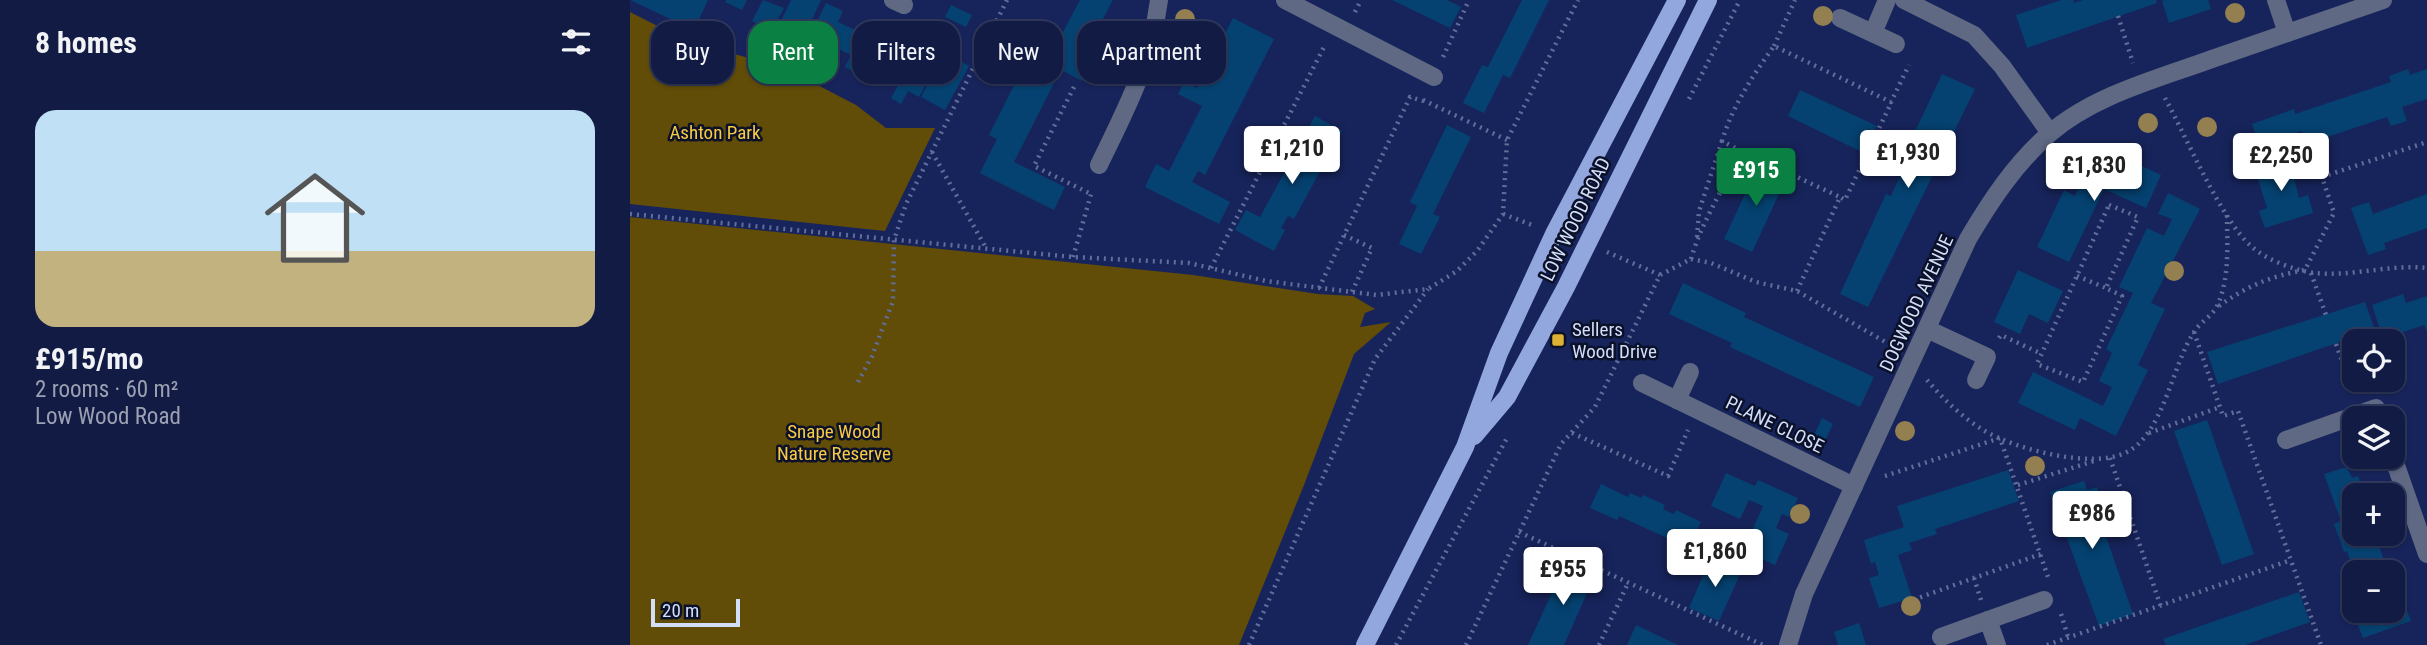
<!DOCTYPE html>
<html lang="en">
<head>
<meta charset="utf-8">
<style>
	:root { --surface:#111b44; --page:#1a244b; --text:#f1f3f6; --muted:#9ca1b2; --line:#30395d; --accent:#0b8043 }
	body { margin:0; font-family:"Roboto Condensed",sans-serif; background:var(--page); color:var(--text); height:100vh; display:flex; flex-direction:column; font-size:26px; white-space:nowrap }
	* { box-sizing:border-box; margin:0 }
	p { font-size:23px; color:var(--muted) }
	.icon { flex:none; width:38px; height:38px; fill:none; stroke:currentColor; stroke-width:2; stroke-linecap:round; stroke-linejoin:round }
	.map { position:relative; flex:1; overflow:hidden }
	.drawer { display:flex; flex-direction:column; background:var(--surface); width:630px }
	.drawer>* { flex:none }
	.banner { position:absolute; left:21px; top:21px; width:665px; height:63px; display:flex; gap:14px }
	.buttons { position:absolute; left:1712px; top:329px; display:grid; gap:14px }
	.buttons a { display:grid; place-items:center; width:63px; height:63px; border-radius:14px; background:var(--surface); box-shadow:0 2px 5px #0004,0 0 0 2px var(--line); font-size:35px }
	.scale { position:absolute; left:21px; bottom:18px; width:89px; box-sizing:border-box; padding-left:7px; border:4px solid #d3def9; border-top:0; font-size:19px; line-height:24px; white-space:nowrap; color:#d3def9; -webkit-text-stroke:5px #0a1129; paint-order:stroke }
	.price { position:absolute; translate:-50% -60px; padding:0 16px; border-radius:7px; background:#fff; color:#222; font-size:23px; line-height:46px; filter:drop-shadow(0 2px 4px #0008) }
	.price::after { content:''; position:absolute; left:50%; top:42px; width:21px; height:16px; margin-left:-10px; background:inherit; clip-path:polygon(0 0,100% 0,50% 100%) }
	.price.selected { background:var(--accent); color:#fff }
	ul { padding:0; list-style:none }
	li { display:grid; align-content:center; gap:14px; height:371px; padding:0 35px }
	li+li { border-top:2px solid var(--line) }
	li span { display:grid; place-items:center; height:217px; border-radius:21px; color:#555 }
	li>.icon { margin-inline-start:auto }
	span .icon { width:126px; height:126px; fill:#fffc; stroke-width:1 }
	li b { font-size:30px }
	h2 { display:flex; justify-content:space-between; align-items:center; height:84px; padding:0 35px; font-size:30px }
	.tag { padding:0 24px; border-radius:21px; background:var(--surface); box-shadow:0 2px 5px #0004,0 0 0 2px var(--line); font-size:24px; line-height:63px }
	.tag.selected { background:var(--accent); color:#fff }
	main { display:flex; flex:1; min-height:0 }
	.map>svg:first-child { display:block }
	.green { fill:#614c08 }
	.building { fill:#054271 }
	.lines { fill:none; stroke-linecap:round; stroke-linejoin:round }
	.path { stroke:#616e9a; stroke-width:4.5; stroke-dasharray:2 5; stroke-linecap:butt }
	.minor { stroke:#5f6984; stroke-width:18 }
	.major { stroke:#93a7df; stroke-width:18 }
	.tree { fill:#937f4f }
	.poi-dot { fill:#ddb133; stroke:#0a1129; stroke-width:2.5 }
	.labels { text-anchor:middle; stroke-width:5; stroke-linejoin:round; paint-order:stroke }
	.park-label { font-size:19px; fill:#f8ca46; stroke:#0a1129 }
	.street-label { font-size:19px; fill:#d3def9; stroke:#0a1129 }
	.poi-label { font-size:19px; fill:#d3def9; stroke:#0a1129; text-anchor:start }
</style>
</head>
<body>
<main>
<section class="drawer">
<h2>8 homes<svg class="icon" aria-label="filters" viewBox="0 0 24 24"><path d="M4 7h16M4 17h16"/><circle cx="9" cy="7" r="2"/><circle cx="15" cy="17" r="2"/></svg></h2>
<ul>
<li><span style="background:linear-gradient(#bfe0f5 65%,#c2b280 0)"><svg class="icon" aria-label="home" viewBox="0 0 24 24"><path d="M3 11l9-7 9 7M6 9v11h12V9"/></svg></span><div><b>£915/mo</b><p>2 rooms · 60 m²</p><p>Low Wood Road</p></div></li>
</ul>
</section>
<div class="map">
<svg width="1797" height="645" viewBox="0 0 1797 645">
	<rect width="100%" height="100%" fill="#17245b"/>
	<g class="green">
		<path d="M0,12L59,42L153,67L226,105L256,128H305L255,231L0,204Z"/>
		<path d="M0,217L563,275L688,294L723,296L745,309L735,313L730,327L761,322L724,354L674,485L609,645H0Z"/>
	</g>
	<g class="building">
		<path d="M0,0H78L64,30Z"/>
		<path d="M97,0H117L112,10L95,2Z"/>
		<path d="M133,0L154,8L141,31L122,21Z"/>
		<path d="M161,0H191L171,43L146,31Z"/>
		<path d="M450,0H483L461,41L470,46L452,81L417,62Z"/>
		<path d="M762,0H817L831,7L820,28Z"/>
		<path d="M892,0H919L880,78L873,75L854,113L833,103L852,65L858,67Z"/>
		<path d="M1431,0H1443L1444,3L1453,0H1526L1527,3L1397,48L1386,15Z"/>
		<path d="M1535,0H1578L1581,9L1539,23L1532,1Z"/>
		<path d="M196,3L213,11L208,22L212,24L232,33L237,23L258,34L243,66L237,63L231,75L215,67L221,55L201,45L195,58L174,48Z"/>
		<path d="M321,5L342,15L336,27L315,17Z"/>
		<path d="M603,18L644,39L575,175L568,171L562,182L600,202L589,224L515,187L526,164L539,171L572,106L548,94L554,82L567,88L583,59L570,52L577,38L589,45Z"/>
		<path d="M264,37L287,50L273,77L266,73L259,85L243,77Z"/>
		<path d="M321,56L339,66L315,110L291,97L307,67L314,70Z"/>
		<path d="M397,60L428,75L384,162L435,187L424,210L350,173L367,139L359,135Z"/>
		<path d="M1778,69L1780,75L1797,69V99L1772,107L1777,121L1761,126L1757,117L1676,144L1671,131L1658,136L1662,148L1636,157L1629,145L1622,124L1664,109L1665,114L1761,82L1759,76Z"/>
		<path d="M290,70L300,76L289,97L278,91L271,104L261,98L273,77L283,82Z"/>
		<path d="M1312,74L1345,89L1238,307L1210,294L1256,194L1261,196L1274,167L1279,169L1293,140L1283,136Z"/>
		<path d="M1170,90L1247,126L1234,153L1158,116Z"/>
		<path d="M685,116L712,131L664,219L658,216L651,228L655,230L644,251L605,230L616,210L630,217Z"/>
		<path d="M817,125L841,137L803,214L810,217L791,254L769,244L787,206L780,202Z"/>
		<path d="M1658,155L1669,198L1678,195L1683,213L1635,228L1629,211L1637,208L1624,166Z"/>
		<path d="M1463,156L1496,172L1501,161L1531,175L1516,208L1474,189L1439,262L1407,247L1434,190L1445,196Z"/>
		<path d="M1129,164L1157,177L1122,252L1094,239Z"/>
		<path d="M1538,193L1570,209L1521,303L1535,309L1508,365L1518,370L1486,436L1450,418L1445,430L1388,403L1403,372L1473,406L1482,387L1469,381L1482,353L1476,349L1503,293L1489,287L1517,228L1534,236L1542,219L1528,214Z"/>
		<path d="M1797,194V228L1754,243L1756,249L1738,255L1721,208L1739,202L1743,214Z"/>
		<path d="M1388,270L1433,291L1418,323L1399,314L1390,334L1364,322Z"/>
		<path d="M1053,283L1116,313L1114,317L1244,377L1230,407L1100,347L1102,343L1039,314Z"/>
		<path d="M1773,294L1776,303L1797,296V331L1794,325L1753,339L1742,305Z"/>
		<path d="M1735,302L1745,330L1588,384L1577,352Z"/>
		<path d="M1192,418L1203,424L1193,445L1182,439Z"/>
		<path d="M1577,420L1624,554L1592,565L1544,431Z"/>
		<path d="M1717,467L1722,478L1728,476L1735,495H1724V534H1741L1744,542L1747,540L1758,572H1724L1717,551L1714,552L1704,524L1711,521L1694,474Z"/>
		<path d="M1378,470L1389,501L1305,529L1307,534L1279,543L1282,550L1268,555L1282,598L1249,608L1239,578L1249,575L1245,562L1241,564L1234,540L1274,527L1267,506Z"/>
		<path d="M1096,473L1125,486L1128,480L1168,498L1159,517L1152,514L1146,528L1159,534L1145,565L1113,551L1133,506L1119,500L1110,519L1081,506Z"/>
		<path d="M1454,481L1457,490L1467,487L1478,518L1468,522L1472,535L1475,534L1503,614L1469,626L1420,492Z"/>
		<path d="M971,484L998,497L1000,493L1011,498L1013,495L1035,505L1033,509L1044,514L1046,510L1071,522L1059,548L989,516L987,520L960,508Z"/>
		<path d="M1081,557L1112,570L1089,621L1059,608Z"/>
		<path d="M936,562L965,575L934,645H898Z"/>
		<path d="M1669,592L1680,622L1615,645H1536L1533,639Z"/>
		<path d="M1774,603L1781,621L1733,638L1726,620L1739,615L1738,611H1762V608Z"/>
		<path d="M1229,623L1236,645H1208L1204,632Z"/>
		<path d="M1006,625L1033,638L1048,645H997Z"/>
	</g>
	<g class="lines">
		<g class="path">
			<path d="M725,12L731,0"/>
			<path d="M1488,16L1503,63"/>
			<path d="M1144,46L1165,0"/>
			<path d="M813,57L839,0"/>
			<path d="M444,87L404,166L461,194"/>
			<path d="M1535,98C1556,136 1591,220 1621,246C1636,260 1666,271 1685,273C1722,277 1759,264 1797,268"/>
			<path d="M1059,99L1110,0"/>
			<path d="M793,100L877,140"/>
			<path d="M1111,151L1210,197"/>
			<path d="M302,152L356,248"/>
			<path d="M1479,205L1508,217L1476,288L1492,296L1453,382L1407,364Z"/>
			<path d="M0,214L443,257L559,263L636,281L746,295L798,289L827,271L847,251L873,214L877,140L948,0"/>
			<path d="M873,214L902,225"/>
			<path d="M714,235L742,248L722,292"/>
			<path d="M1067,237L1069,211L1092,141"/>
			<path d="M977,252L1030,275"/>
			<path d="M443,257L462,191"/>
			<path d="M1061,259L1081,263L1126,282L1167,291L1264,347"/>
			<path d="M1061,259C1071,223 1095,186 1111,151L1092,141C1103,105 1122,77 1144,46L1261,102L1279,65"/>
			<path d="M581,268L695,45"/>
			<path d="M1681,273L1696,315"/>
			<path d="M1447,276L1476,288"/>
			<path d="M689,288L780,97L793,101"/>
			<path d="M1167,291L1210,197L1215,200L1261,103"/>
			<path d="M1589,306C1617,286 1641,276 1675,270L1704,213L1692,177L1797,142"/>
			<path d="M1564,332L1593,416L1608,411L1691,645"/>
			<path d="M1369,338L1371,335L1412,354"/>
			<path d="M1706,344L1716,372"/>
			<path d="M1297,380C1313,399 1332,417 1353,430C1385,449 1462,470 1497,452C1534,433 1542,365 1564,332C1570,322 1584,315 1588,304C1600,276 1597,244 1597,214"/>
			<path d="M228,382L242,356L263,301L264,240L276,204L377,0"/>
			<path d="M942,433L1038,476L1058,430"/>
			<path d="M1519,433L1590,407"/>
			<path d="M1480,458L1531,607"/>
			<path d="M1255,476L1370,438L1419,580"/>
			<path d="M1388,485L1464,461"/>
			<path d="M889,532L1133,645"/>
			<path d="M1344,578L1351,600"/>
			<path d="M1277,602L1411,554"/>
			<path d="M1431,614L1439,640"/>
			<path d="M619,645L745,359L798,289"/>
			<path d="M766,645L878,436"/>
			<path d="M836,645L931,444L965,407L1030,275L1061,259"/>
			<path d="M969,645L998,583"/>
			<path d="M1417,645L1661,560"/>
		</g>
		<g class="minor">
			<path d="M263,0L274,5"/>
			<path d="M655,0L804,77"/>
			<path d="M1274,0L1344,35L1372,66L1420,133"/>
			<path d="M1646,0L1657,33"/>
			<path d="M1210,18L1266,44"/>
			<path d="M1243,33L1257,0"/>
			<path d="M469,165C496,109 521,63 529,0"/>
			<path d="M1297,329L1357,357L1346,380"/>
			<path d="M1012,383L1224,486"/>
			<path d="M1047,400L1060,372"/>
			<path d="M1656,440L1746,408L1750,418"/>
			<path d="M1762,454L1797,554"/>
			<path d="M1358,620L1367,645"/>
			<path d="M1311,637L1414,600"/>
			<path d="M1158,645L1174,594L1338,239C1361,200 1385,164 1419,134C1464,95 1527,79 1582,59C1639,39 1696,20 1753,0"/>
		</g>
		<g class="major">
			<path d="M844,436L877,397L936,287L1078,0"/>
			<path d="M735,645L835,447L869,353L924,234L1047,0"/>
		</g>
	</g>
	<g class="tree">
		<circle cx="1605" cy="13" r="10"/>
		<circle cx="1193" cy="16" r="10"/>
		<circle cx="555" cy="19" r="10"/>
		<circle cx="1518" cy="123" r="10"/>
		<circle cx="1577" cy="127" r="10"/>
		<circle cx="1544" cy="271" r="10"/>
		<circle cx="1275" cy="431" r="10"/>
		<circle cx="1405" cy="466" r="10"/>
		<circle cx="1170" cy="514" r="10"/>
		<circle cx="1281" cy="606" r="10"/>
	</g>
	<rect class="poi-dot" x="921" y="333" width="14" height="14" rx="3.5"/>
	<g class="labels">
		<g class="park-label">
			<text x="85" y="139">Ashton Park</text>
			<text x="204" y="438">Snape Wood<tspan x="204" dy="22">Nature Reserve</tspan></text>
		</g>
		<g class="street-label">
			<text transform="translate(945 219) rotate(-64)" y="7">LOW WOOD ROAD</text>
			<text transform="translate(1286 303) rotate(-65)" y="7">DOGWOOD AVENUE</text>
			<text transform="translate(1145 424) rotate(26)" y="7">PLANE CLOSE</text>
		</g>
		<g class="poi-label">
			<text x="942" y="336">Sellers<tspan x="942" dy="22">Wood Drive</tspan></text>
		</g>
	</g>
</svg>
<div class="buttons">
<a><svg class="icon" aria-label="locate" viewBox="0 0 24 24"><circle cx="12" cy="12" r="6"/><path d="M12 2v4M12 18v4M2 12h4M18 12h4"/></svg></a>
<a><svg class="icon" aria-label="layers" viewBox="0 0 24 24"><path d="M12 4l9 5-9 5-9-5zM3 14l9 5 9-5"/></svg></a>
<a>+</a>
<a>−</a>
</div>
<div class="scale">20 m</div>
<b class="price" style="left:662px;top:186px">£1,210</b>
<b class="price" style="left:1278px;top:190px">£1,930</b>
<b class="price" style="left:1651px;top:193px">£2,250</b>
<b class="price" style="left:1464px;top:203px">£1,830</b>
<b class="price selected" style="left:1126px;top:208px">£915</b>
<b class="price" style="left:1462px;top:551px">£986</b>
<b class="price" style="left:1085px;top:589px">£1,860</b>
<b class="price" style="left:933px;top:607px">£955</b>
<div class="banner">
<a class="tag">Buy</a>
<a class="tag selected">Rent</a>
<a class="tag">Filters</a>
<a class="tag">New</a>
<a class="tag">Apartment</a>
</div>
</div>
</main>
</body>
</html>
